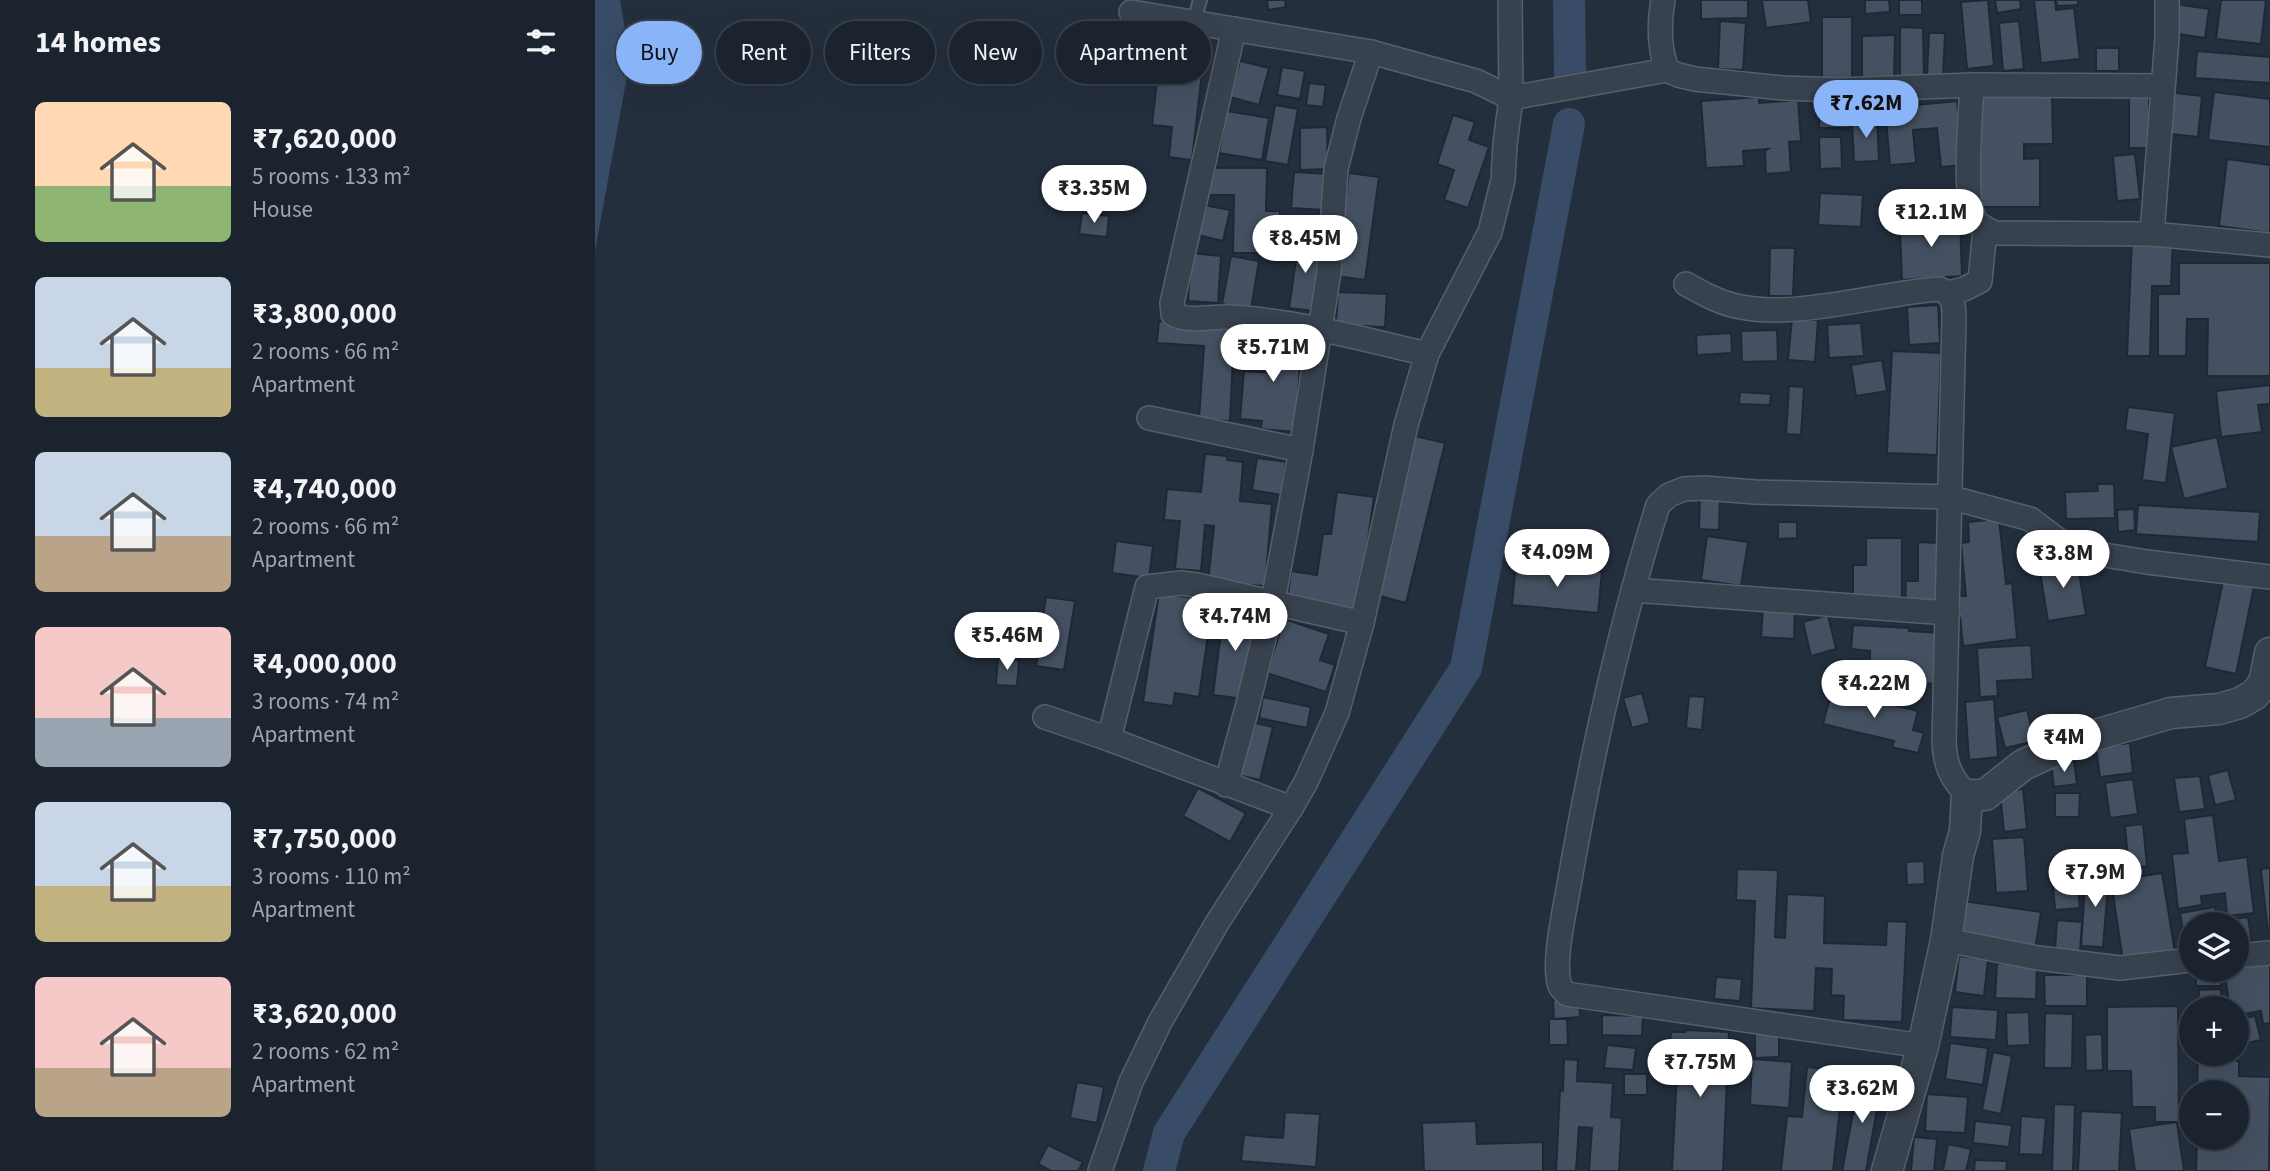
<!DOCTYPE html>
<html lang="en">
<head>
<meta charset="utf-8">
<style>
	:root { --surface:#1b232e; --page:#242b36; --text:#f1f3f6; --muted:#a0a4aa; --line:#39404a; --accent:#8ab4f8 }
	body { margin:0; font-family:"Source Sans 3",sans-serif; background:var(--page); color:var(--text); height:100vh; display:flex; flex-direction:column; font-size:26px; white-space:nowrap }
	* { box-sizing:border-box; margin:0 }
	p { font-size:23px; color:var(--muted) }
	.icon { flex:none; width:38px; height:38px; fill:none; stroke:currentColor; stroke-width:2; stroke-linecap:round; stroke-linejoin:round }
	.map { position:relative; flex:1; overflow:hidden }
	.details { display:flex; flex-direction:column; background:var(--surface); width:595px }
	.details>* { flex:none }
	.banner { position:absolute; left:21px; top:21px; width:665px; height:63px; display:flex; gap:14px }
	.fabs { position:absolute; left:1584px; top:912px; display:grid; gap:14px }
	.fabs a { display:grid; place-items:center; width:70px; height:70px; border-radius:50%; background:var(--surface); box-shadow:0 7px 28px #0002,0 0 0 2px var(--line); font-size:35px }
	.price { position:absolute; translate:-50% -60px; padding:0 16px; border-radius:24px; background:#fff; color:#222; font-size:23px; line-height:46px; filter:drop-shadow(0 2px 4px #0008) }
	.price::after { content:''; position:absolute; left:50%; top:42px; width:21px; height:16px; margin-left:-10px; background:inherit; clip-path:polygon(0 0,100% 0,50% 100%) }
	.price.current { background:var(--accent); color:#111 }
	ul { padding:0; list-style:none }
	li { display:flex; align-items:center; gap:21px; height:175px; padding:0 35px }
	li span { display:grid; place-items:center; flex:none; width:196px; height:140px; border-radius:10px; color:#555 }
	li>.icon { margin-inline-start:auto }
	span .icon { width:84px; height:84px; fill:#fffc; stroke-width:1 }
	li b { font-size:30px }
	h2 { display:flex; justify-content:space-between; align-items:center; height:84px; padding:0 35px; font-size:30px }
	.chip { padding:0 24px; border-radius:32px; background:var(--surface); box-shadow:0 7px 28px #0002,0 0 0 2px var(--line); font-size:24px; line-height:63px }
	.chip.current { background:var(--accent); color:#111 }
	main { display:flex; flex:1; min-height:0 }
	.map>svg:first-child { display:block }
	.water { fill:#394c67 }
	.lines { fill:none; stroke-linecap:round; stroke-linejoin:round }
	.canal { stroke:#394c67; stroke-width:32 }
	.building { fill:#455162; stroke:#1f2835; stroke-width:2 }
	.service-casing { stroke:#565f6c; stroke-width:16 }
	.minor-casing { stroke:#565f6c; stroke-width:26 }
	.tertiary-casing { stroke:#565f6c; stroke-width:33 }
	.service { stroke:#38414e; stroke-width:12 }
	.minor { stroke:#38414e; stroke-width:23 }
	.tertiary { stroke:#38414e; stroke-width:30 }
</style>
</head>
<body>
<main>
<section class="details">
<h2>14 homes<svg class="icon" aria-label="filters" viewBox="0 0 24 24"><path d="M4 7h16M4 17h16"/><circle cx="9" cy="7" r="2"/><circle cx="15" cy="17" r="2"/></svg></h2>
<ul>
<li><span style="background:linear-gradient(#ffd9b3 60%,#8fb573 0)"><svg class="icon" aria-label="home" viewBox="0 0 24 24"><path d="M3 11l9-7 9 7M6 9v11h12V9"/></svg></span><div><b>₹7,620,000</b><p>5 rooms · 133 m²</p><p>House</p></div></li>
<li><span style="background:linear-gradient(#c9d6e8 65%,#c2b280 0)"><svg class="icon" aria-label="home" viewBox="0 0 24 24"><path d="M3 11l9-7 9 7M6 9v11h12V9"/></svg></span><div><b>₹3,800,000</b><p>2 rooms · 66 m²</p><p>Apartment</p></div></li>
<li><span style="background:linear-gradient(#c9d6e8 60%,#b9a48a 0)"><svg class="icon" aria-label="home" viewBox="0 0 24 24"><path d="M3 11l9-7 9 7M6 9v11h12V9"/></svg></span><div><b>₹4,740,000</b><p>2 rooms · 66 m²</p><p>Apartment</p></div></li>
<li><span style="background:linear-gradient(#f6c9c9 65%,#9aa5b1 0)"><svg class="icon" aria-label="home" viewBox="0 0 24 24"><path d="M3 11l9-7 9 7M6 9v11h12V9"/></svg></span><div><b>₹4,000,000</b><p>3 rooms · 74 m²</p><p>Apartment</p></div></li>
<li><span style="background:linear-gradient(#c9d6e8 60%,#c2b280 0)"><svg class="icon" aria-label="home" viewBox="0 0 24 24"><path d="M3 11l9-7 9 7M6 9v11h12V9"/></svg></span><div><b>₹7,750,000</b><p>3 rooms · 110 m²</p><p>Apartment</p></div></li>
<li><span style="background:linear-gradient(#f6c9c9 65%,#b9a48a 0)"><svg class="icon" aria-label="home" viewBox="0 0 24 24"><path d="M3 11l9-7 9 7M6 9v11h12V9"/></svg></span><div><b>₹3,620,000</b><p>2 rooms · 62 m²</p><p>Apartment</p></div></li>
</ul>
</section>
<div class="map">
<svg width="1675" height="1171" viewBox="0 0 1675 1171">
	<rect width="100%" height="100%" fill="#242f3e"/>
	<path class="water" d="M0,0H25L35,60L0,251Z"/>
	<g class="lines">
		<g class="canal">
			<path d="M974,0L975,73"/>
			<path d="M564,1171L574,1133L871,668L974,124"/>
		</g>
	</g>
	<g class="building">
		<path d="M672,0H690L691,7L673,10Z"/>
		<path d="M1106,0H1153V18L1106,19Z"/>
		<path d="M1167,0H1213L1216,22L1171,28Z"/>
		<path d="M1270,0H1294L1295,12L1270,14Z"/>
		<rect x="1304" y="0" width="23" height="15"/>
		<path d="M1393,0L1399,66L1372,69L1366,2Z"/>
		<path d="M1400,0H1425L1426,9L1402,13Z"/>
		<path d="M1439,0H1460L1461,10L1479,8L1485,59L1446,63Z"/>
		<path d="M1461,0H1483V5L1462,6Z"/>
		<path d="M1626,0H1671L1666,44L1621,39Z"/>
		<path d="M1581,4L1614,9L1610,38L1576,33Z"/>
		<rect x="1227" y="17" width="30" height="61"/>
		<path d="M1125,21L1151,23L1148,70L1123,69Z"/>
		<path d="M1424,21L1429,69L1408,71L1404,23Z"/>
		<path d="M1305,27L1328,28L1329,79H1305Z"/>
		<path d="M1334,33H1350L1348,76L1332,75Z"/>
		<path d="M1300,35L1299,79L1267,80V36Z"/>
		<path d="M567,37L589,40L585,70L607,72L597,160L574,157L577,127L557,125Z"/>
		<rect x="1501" y="48" width="23" height="23"/>
		<path d="M1602,51L1675,57V83L1600,78Z"/>
		<path d="M645,61L674,68L664,105L635,97Z"/>
		<path d="M687,67L710,71L705,99L682,95Z"/>
		<path d="M714,83L731,85L728,107L711,105Z"/>
		<path d="M1572,92L1607,96L1603,137L1568,133Z"/>
		<path d="M1619,92L1675,99V147L1613,140Z"/>
		<path d="M1382,93L1457,95L1458,144H1429V159L1445,158V207H1383Z"/>
		<path d="M1164,97V103L1203,100L1206,141L1194,142L1196,172L1171,174L1170,151L1173,149L1148,151L1149,166L1111,168L1106,101Z"/>
		<path d="M1534,97H1554L1555,148H1534Z"/>
		<path d="M1362,101L1368,165L1346,167L1342,128L1318,130L1321,163L1295,165L1290,108Z"/>
		<path d="M1224,103H1252L1253,128H1224Z"/>
		<path d="M680,105L703,109L693,165L670,161Z"/>
		<path d="M632,111L674,118L667,160L624,153Z"/>
		<path d="M858,115L880,122L874,140L894,147L873,208L849,200L859,170L842,164Z"/>
		<path d="M1282,118L1284,161L1259,162L1257,120Z"/>
		<path d="M732,127L733,169L705,170V128Z"/>
		<path d="M1224,137H1246L1247,168L1225,169Z"/>
		<path d="M1540,154L1545,199L1522,201L1518,156Z"/>
		<path d="M1632,159L1675,165V233L1624,226Z"/>
		<path d="M614,168H672L671,211H685V253H638L639,195H614Z"/>
		<path d="M699,172L732,174L730,210L696,208Z"/>
		<path d="M754,173L784,177L770,280L741,276Z"/>
		<path d="M1225,193L1268,195L1266,227L1223,225Z"/>
		<path d="M609,205L635,210L628,241L603,235Z"/>
		<path d="M487,213L514,216L512,237L484,234Z"/>
		<path d="M1365,218L1367,276L1307,280L1305,231L1314,230L1313,219H1323V221Z"/>
		<path d="M1537,238L1578,239L1576,286H1557L1555,356H1532Z"/>
		<path d="M704,239L726,242L718,311L694,308Z"/>
		<path d="M1175,248H1200L1198,296H1174Z"/>
		<path d="M596,253L626,256L623,303L593,301Z"/>
		<path d="M636,256L664,261L656,309L627,304Z"/>
		<path d="M1584,263H1675V376H1612L1613,319H1592L1591,356H1563V294H1584Z"/>
		<path d="M743,292L792,294L790,327L741,325Z"/>
		<path d="M1343,305L1345,343L1314,345L1312,307Z"/>
		<path d="M1197,319L1223,320L1220,362L1193,360Z"/>
		<path d="M564,321L647,327L645,357H638L635,421L604,419L609,346L562,343Z"/>
		<path d="M1266,323L1269,356L1234,358L1232,325Z"/>
		<path d="M1182,330L1183,361L1147,362L1146,331Z"/>
		<path d="M1136,333L1137,353L1102,355L1101,335Z"/>
		<path d="M654,336L707,339L700,432L666,429L667,421L645,419L649,371L682,373V361L652,359Z"/>
		<path d="M1297,351L1346,353L1342,455L1292,453Z"/>
		<path d="M1287,360L1292,391L1261,396L1256,365Z"/>
		<path d="M1675,385V404L1663,405L1667,432L1626,437L1621,391Z"/>
		<path d="M1194,386L1209,387L1206,435L1191,434Z"/>
		<path d="M1145,392L1176,394L1175,405L1144,404Z"/>
		<path d="M1533,407L1580,413L1571,483L1547,480L1553,434L1530,430Z"/>
		<path d="M820,436L850,443L811,603L781,595Z"/>
		<path d="M1622,437L1633,488L1589,499L1576,447Z"/>
		<path d="M610,454L632,456V460L648,462L645,501L677,504L670,586L613,582L619,526L610,525L606,571L580,569L585,521L569,520L572,489L606,492Z"/>
		<path d="M662,458L691,462L686,495L657,490Z"/>
		<path d="M1502,484H1519L1520,518L1471,519L1470,492L1503,491Z"/>
		<path d="M742,492L779,497L763,611L692,601L696,571L722,575L728,534H736Z"/>
		<path d="M1105,493H1125L1124,530L1104,529Z"/>
		<path d="M1543,505L1665,512L1663,542L1541,534Z"/>
		<path d="M1539,509L1540,530L1523,532L1522,510Z"/>
		<path d="M1404,519L1411,584L1417,583L1422,639L1368,646L1363,596H1371L1366,543L1374,542L1373,522Z"/>
		<path d="M1183,522H1202V538L1183,539Z"/>
		<path d="M1112,536L1153,542L1146,586L1106,580Z"/>
		<path d="M1271,538H1307V604H1258V565H1271Z"/>
		<path d="M521,541L558,546L554,578L517,573Z"/>
		<path d="M1323,542L1344,543L1343,606H1310L1311,581H1323Z"/>
		<path d="M1482,560L1491,615L1453,621L1444,566Z"/>
		<path d="M921,565L1007,572L1003,613L917,605Z"/>
		<path d="M1629,576L1660,582L1641,674L1610,667Z"/>
		<path d="M564,593L618,601L604,697L580,693L578,706L548,702Z"/>
		<path d="M451,597L480,601L469,670L441,666Z"/>
		<path d="M1168,606L1200,608L1199,639L1166,637Z"/>
		<path d="M629,608L661,612L650,699L618,695Z"/>
		<path d="M1233,615L1241,649L1216,656L1208,622Z"/>
		<path d="M689,619L734,634L725,660L740,665L731,692L672,673Z"/>
		<path d="M1258,625L1314,628V631L1348,633L1345,684L1274,680L1275,651L1256,649Z"/>
		<path d="M1436,645L1438,679L1402,681L1403,696L1385,697L1382,648Z"/>
		<path d="M403,658L424,660L422,686L401,685Z"/>
		<path d="M1237,690L1323,711L1318,730L1329,733L1323,753L1297,747L1299,741L1228,724Z"/>
		<path d="M1047,693L1055,723L1037,728L1028,698Z"/>
		<path d="M1094,696L1110,697L1107,730L1091,728Z"/>
		<path d="M668,697L716,707L712,728L664,718Z"/>
		<path d="M1399,699L1403,757L1374,760L1370,702Z"/>
		<path d="M1432,710L1440,741L1410,748L1402,717Z"/>
		<path d="M655,722L678,727L665,780L642,775Z"/>
		<path d="M1535,743L1538,773L1505,777L1501,747Z"/>
		<path d="M1479,761L1482,784L1459,787L1456,763Z"/>
		<path d="M1633,770L1641,800L1620,805L1613,775Z"/>
		<path d="M1605,776L1610,809L1584,812L1579,778Z"/>
		<path d="M1538,779L1543,814L1515,818L1510,783Z"/>
		<path d="M603,788L651,813L635,842L588,816Z"/>
		<path d="M1428,789L1432,829L1409,832L1405,792Z"/>
		<path d="M1460,793H1485L1484,817H1460Z"/>
		<path d="M1618,815L1624,861L1652,857L1659,913L1632,916L1630,893L1606,896L1607,905L1583,909L1577,854L1593,853L1589,819Z"/>
		<path d="M1548,824L1552,866L1534,869L1530,826Z"/>
		<path d="M1429,837L1433,891L1401,893L1397,839Z"/>
		<path d="M1329,861L1330,884L1312,885L1311,862Z"/>
		<path d="M1675,868V931L1673,932L1666,869Z"/>
		<path d="M1142,869L1183,870L1180,937L1190,938L1192,894L1230,896L1229,943L1291,945L1292,921L1312,922L1307,1022L1248,1020L1249,996L1236,995L1237,969L1221,968L1219,1011L1156,1008L1160,901L1141,900Z"/>
		<path d="M1481,870L1485,908L1460,910L1457,872Z"/>
		<path d="M1491,872L1514,874L1508,947L1486,946Z"/>
		<path d="M1567,873L1580,952L1528,961L1516,881Z"/>
		<path d="M1368,901L1446,912L1440,951L1363,940Z"/>
		<path d="M1620,907L1623,924H1596V953L1592,954L1585,913Z"/>
		<path d="M1653,917L1657,944L1642,946V924H1632L1631,920Z"/>
		<path d="M1462,920L1487,922L1485,952L1460,950Z"/>
		<path d="M1364,956L1393,959L1389,996L1360,992Z"/>
		<path d="M1675,959V1023L1668,1024L1666,1011L1642,1015V1008H1635L1629,970H1642V964Z"/>
		<path d="M1402,963L1442,964L1441,999L1400,998Z"/>
		<rect x="1601" y="970" width="25" height="16"/>
		<path d="M1449,975H1492V1006H1450Z"/>
		<path d="M1121,977L1147,979L1145,1001L1119,999Z"/>
		<path d="M1626,989V1008H1603L1604,990Z"/>
		<path d="M984,999L985,1017L959,1019L958,1000Z"/>
		<path d="M1583,1006L1584,1122H1560V1107H1537L1536,1071H1512V1007Z"/>
		<path d="M1357,1007L1403,1010L1401,1040L1355,1037Z"/>
		<path d="M1434,1012L1435,1045L1412,1046L1411,1013Z"/>
		<path d="M1450,1013L1478,1014L1477,1068H1449Z"/>
		<path d="M1007,1015L1048,1016L1047,1036L1007,1035Z"/>
		<path d="M1660,1016L1666,1040L1642,1045V1020Z"/>
		<path d="M954,1019H972L973,1045H954Z"/>
		<path d="M1090,1030L1134,1032L1128,1171H1077L1082,1073H1074L1076,1032H1090Z"/>
		<path d="M1160,1030H1184V1057L1160,1058Z"/>
		<path d="M1507,1034L1508,1070L1491,1071L1490,1035Z"/>
		<path d="M1355,1043L1393,1048L1388,1085L1350,1079Z"/>
		<path d="M1012,1045L1041,1048L1038,1070L1009,1068Z"/>
		<path d="M1398,1052L1417,1056L1406,1114L1387,1110Z"/>
		<path d="M1603,1054H1625V1060L1644,1061V1076L1675,1077L1674,1171H1601L1602,1138H1642V1092H1602Z"/>
		<path d="M969,1059L983,1060L982,1081L1018,1083L1016,1117L1027,1118L1024,1171H994L997,1128L984,1127L981,1171H961L965,1090L968,1091Z"/>
		<path d="M1157,1059L1197,1062L1194,1108L1155,1105Z"/>
		<path d="M1212,1067L1249,1071L1238,1171H1186L1192,1116L1207,1117Z"/>
		<rect x="1029" y="1074" width="23" height="21"/>
		<path d="M1265,1077L1287,1081L1271,1171H1247Z"/>
		<path d="M482,1082L509,1087L502,1123L475,1118Z"/>
		<path d="M1332,1094L1373,1097L1370,1133L1330,1131Z"/>
		<path d="M1459,1104L1480,1105L1478,1171H1457Z"/>
		<path d="M1486,1111L1527,1113L1524,1171H1483Z"/>
		<path d="M690,1112L725,1114L721,1167L646,1161L649,1135L688,1138Z"/>
		<path d="M1426,1116L1451,1118L1448,1155L1424,1154Z"/>
		<path d="M881,1121L882,1144L948,1142V1171H829L827,1123Z"/>
		<path d="M1380,1121L1417,1125L1414,1147L1378,1143Z"/>
		<path d="M1582,1122L1589,1171H1540L1534,1129Z"/>
		<path d="M1319,1137L1342,1139L1339,1171H1316Z"/>
		<path d="M1353,1144L1376,1149L1371,1171H1348Z"/>
		<path d="M453,1145L488,1162L483,1171H456L443,1164Z"/>
		<path d="M1380,1160L1412,1161L1411,1171H1379Z"/>
	</g>
	<g class="lines">
		<defs>
			<path id="service" d="M599,22L605,0"/>
			<g id="minor">
				<path d="M1068,0C1064,23 1064,48 1072,70L1083,75L1100,79L1188,88L1243,90L1377,85L1567,86"/>
				<path d="M536,12L776,52L881,81L916,98L1072,70"/>
				<path d="M639,29L577,303L578,314C595,323 617,316 636,317C703,321 767,339 832,354"/>
				<path d="M1377,85C1376,112 1367,202 1381,221C1386,227 1394,230 1400,233L1557,234L1675,245"/>
				<path d="M1557,234L1572,37V0"/>
				<path d="M1091,284C1107,293 1123,302 1141,306C1201,320 1282,293 1345,289C1359,295 1359,305 1359,319L1349,742C1350,765 1356,778 1372,795"/>
				<path d="M1353,293L1369,289L1385,281L1390,229"/>
				<path d="M554,418L706,450"/>
				<path d="M1038,590L1353,613"/>
				<path d="M450,717L514,739L696,808"/>
				<path d="M514,739L552,587L586,583L602,585L767,623"/>
				<path d="M631,785L652,708L678,601L706,450L734,272L741,169L754,118L776,52"/>
				<path d="M1351,940L1443,958L1525,968L1596,960"/>
				<path d="M1642,956L1675,953"/>
				<path d="M1328,1046L972,994C971,993 966,988 965,986C957,964 970,909 974,885C996,757 1024,629 1063,505L1074,495L1089,489L1109,488L1160,492L1354,497L1435,519L1463,540L1485,551L1552,562L1675,577"/>
				<path d="M505,1171L536,1082L565,1022L622,923L696,808L711,782L742,713L767,623L811,425L832,354L895,232L908,180L910,144L916,98L915,0"/>
			</g>
			<path id="tertiary" d="M1292,1171L1328,1046L1351,940L1363,856L1370,831L1372,795H1390L1428,765L1467,747L1504,734L1576,713L1624,709L1645,703L1659,695L1666,687L1670,679L1675,653"/>
		</defs>
		<use href="#service" class="service-casing"/>
		<use href="#minor" class="minor-casing"/>
		<use href="#tertiary" class="tertiary-casing"/>
		<use href="#service" class="service"/>
		<use href="#minor" class="minor"/>
		<use href="#tertiary" class="tertiary"/>
	</g>
</svg>
<div class="fabs">
<a><svg class="icon" aria-label="layers" viewBox="0 0 24 24"><path d="M12 4l9 5-9 5-9-5zM3 14l9 5 9-5"/></svg></a>
<a>+</a>
<a>−</a>
</div>
<b class="price current" style="left:1271px;top:140px">₹7.62M</b>
<b class="price" style="left:499px;top:225px">₹3.35M</b>
<b class="price" style="left:1336px;top:249px">₹12.1M</b>
<b class="price" style="left:710px;top:275px">₹8.45M</b>
<b class="price" style="left:678px;top:384px">₹5.71M</b>
<b class="price" style="left:962px;top:589px">₹4.09M</b>
<b class="price" style="left:1468px;top:590px">₹3.8M</b>
<b class="price" style="left:640px;top:653px">₹4.74M</b>
<b class="price" style="left:412px;top:672px">₹5.46M</b>
<b class="price" style="left:1279px;top:720px">₹4.22M</b>
<b class="price" style="left:1469px;top:774px">₹4M</b>
<b class="price" style="left:1500px;top:909px">₹7.9M</b>
<b class="price" style="left:1105px;top:1099px">₹7.75M</b>
<b class="price" style="left:1267px;top:1125px">₹3.62M</b>
<div class="banner">
<a class="chip current">Buy</a>
<a class="chip">Rent</a>
<a class="chip">Filters</a>
<a class="chip">New</a>
<a class="chip">Apartment</a>
</div>
</div>
</main>
</body>
</html>
